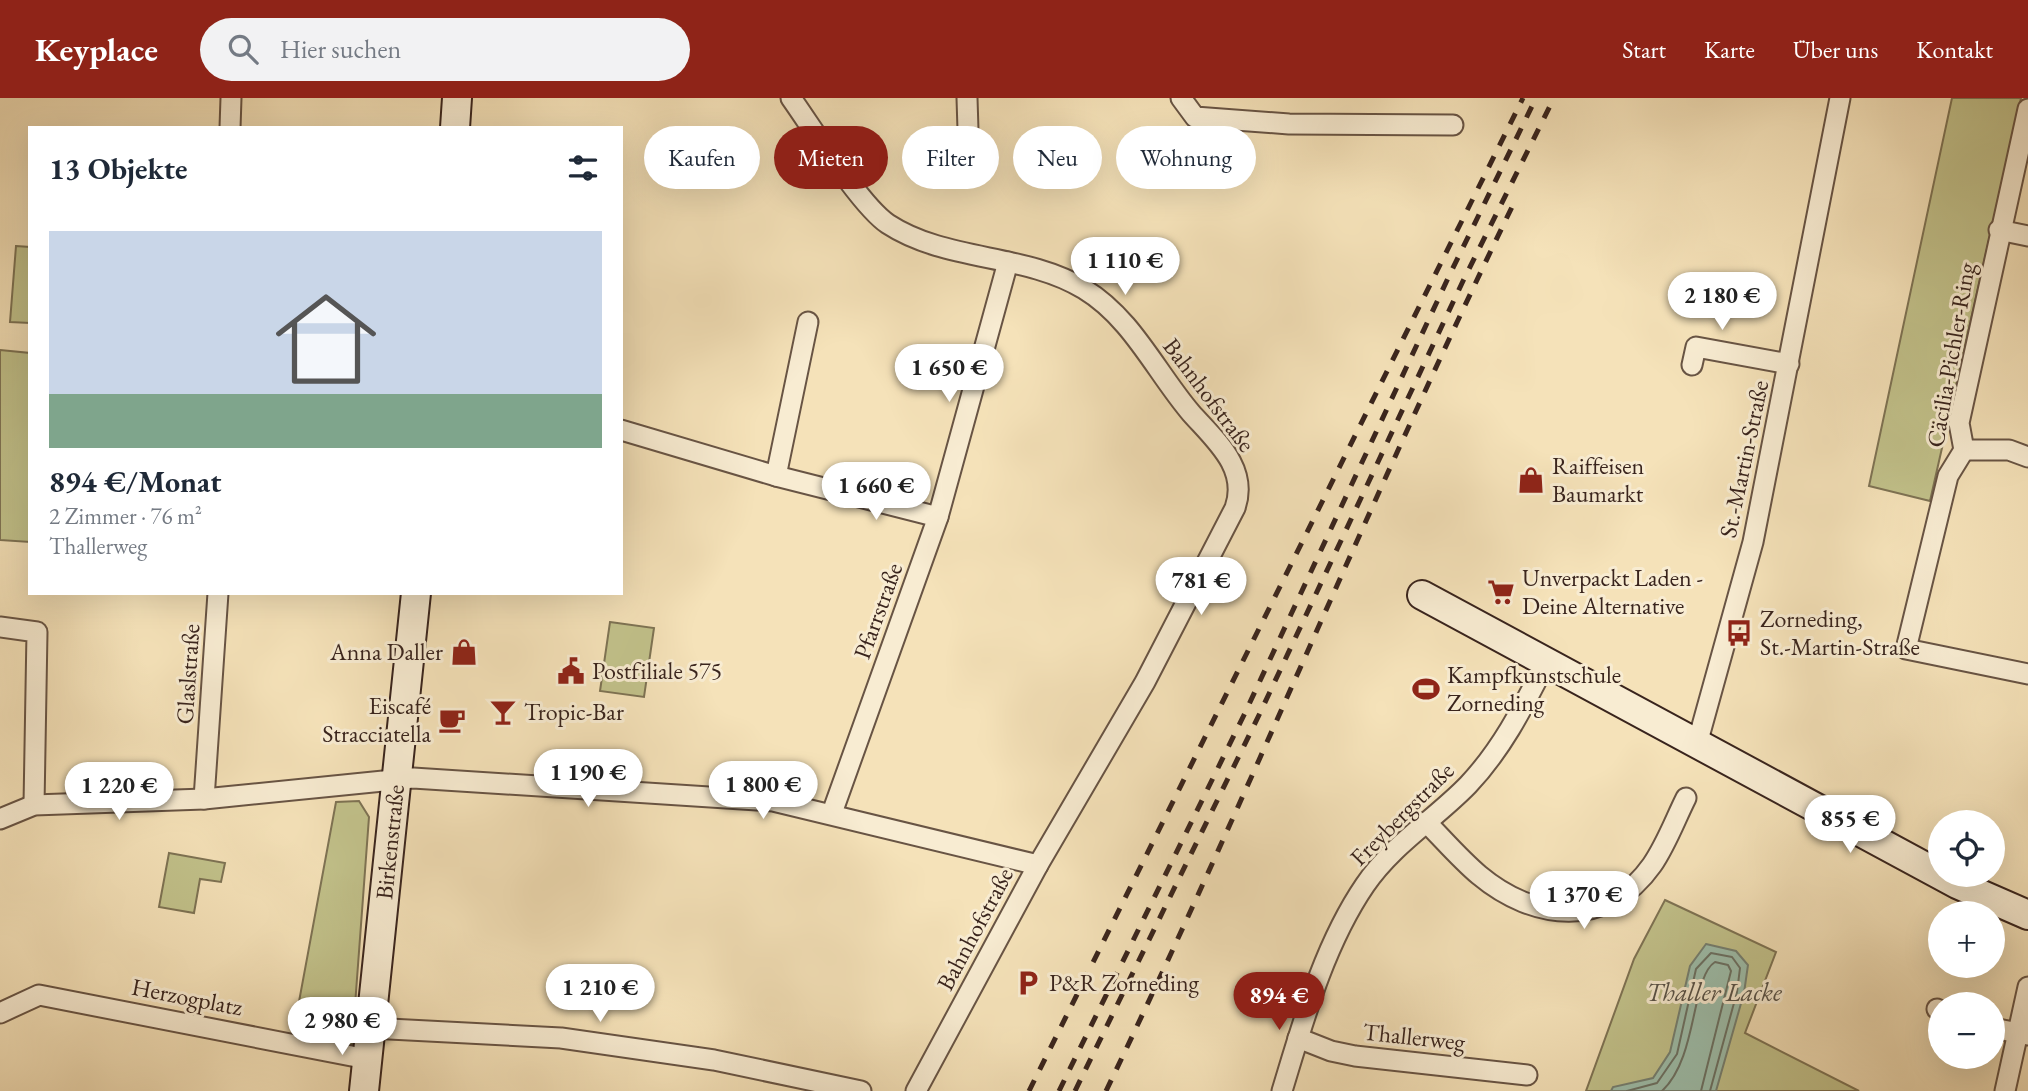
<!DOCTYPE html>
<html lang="de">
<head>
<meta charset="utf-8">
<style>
	:root { --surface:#fff; --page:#f2f2f3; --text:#1f2937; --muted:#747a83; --accent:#8f2418 }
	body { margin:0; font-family:"EB Garamond",serif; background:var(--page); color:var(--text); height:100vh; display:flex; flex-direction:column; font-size:26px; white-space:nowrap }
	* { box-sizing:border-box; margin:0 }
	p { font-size:23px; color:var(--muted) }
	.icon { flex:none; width:38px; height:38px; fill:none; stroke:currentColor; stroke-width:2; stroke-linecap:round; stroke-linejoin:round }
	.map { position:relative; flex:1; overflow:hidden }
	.panel { position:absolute; left:28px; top:28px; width:595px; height:469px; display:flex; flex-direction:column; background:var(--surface); border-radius:0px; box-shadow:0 7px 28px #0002 }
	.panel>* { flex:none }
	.banner { position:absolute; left:644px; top:28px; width:665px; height:63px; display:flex; gap:14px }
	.fabs { position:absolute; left:1928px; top:712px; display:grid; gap:14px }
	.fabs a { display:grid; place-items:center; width:77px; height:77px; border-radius:50%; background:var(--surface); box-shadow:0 7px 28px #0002; font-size:35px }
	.price { position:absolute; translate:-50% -60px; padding:0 16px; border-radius:24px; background:#fff; color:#222; font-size:23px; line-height:46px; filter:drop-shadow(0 2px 4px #0008) }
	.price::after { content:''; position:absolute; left:50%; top:42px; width:21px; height:16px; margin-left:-10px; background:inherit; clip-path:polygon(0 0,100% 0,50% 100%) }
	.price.selected { background:var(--accent); color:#fff }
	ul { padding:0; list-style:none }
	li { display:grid; align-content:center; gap:14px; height:371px; padding:0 21px }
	li span { display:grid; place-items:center; height:217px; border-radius:0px; color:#555 }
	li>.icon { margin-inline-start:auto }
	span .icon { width:126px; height:126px; fill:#fffc; stroke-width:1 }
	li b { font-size:30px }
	h2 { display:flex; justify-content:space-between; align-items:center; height:84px; padding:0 21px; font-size:30px }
	.pill { padding:0 24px; border-radius:32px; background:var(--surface); box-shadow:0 7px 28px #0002; font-size:24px; line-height:63px }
	.pill.selected { background:var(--accent); color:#fff }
	header { display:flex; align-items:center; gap:42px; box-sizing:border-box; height:98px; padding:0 35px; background:var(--accent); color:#fff }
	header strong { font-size:33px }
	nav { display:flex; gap:38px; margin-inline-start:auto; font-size:24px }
	.search { width:490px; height:63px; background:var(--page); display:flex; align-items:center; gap:18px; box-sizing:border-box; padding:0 24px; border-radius:38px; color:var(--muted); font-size:26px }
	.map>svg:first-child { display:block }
	.green { fill:#c2c28b; stroke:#7e7354; stroke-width:2 }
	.water { fill:#9dbeab; stroke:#758072; stroke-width:2 }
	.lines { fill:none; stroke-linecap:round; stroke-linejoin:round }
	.shore { stroke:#6b7164; stroke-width:2 }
	.street-casing { stroke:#685444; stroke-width:23 }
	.secondary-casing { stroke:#39241d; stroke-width:32 }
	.street { stroke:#f8ecd2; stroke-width:19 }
	.secondary { stroke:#f8ecd2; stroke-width:28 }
	.rail { stroke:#39241d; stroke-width:5; stroke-dasharray:12 12; stroke-linecap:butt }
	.labels { text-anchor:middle; stroke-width:6; stroke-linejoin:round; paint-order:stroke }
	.street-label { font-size:24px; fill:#39241d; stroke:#f8ecd2 }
	.poi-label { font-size:24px; fill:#39241d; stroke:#f8ecd2; text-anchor:start }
	.water-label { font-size:26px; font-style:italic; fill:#575248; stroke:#f8ecd2 }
</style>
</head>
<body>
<header>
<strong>Keyplace</strong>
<div class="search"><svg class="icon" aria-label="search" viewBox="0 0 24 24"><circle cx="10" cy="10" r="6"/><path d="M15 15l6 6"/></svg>Hier suchen</div>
<nav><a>Start</a><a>Karte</a><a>Über uns</a><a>Kontakt</a></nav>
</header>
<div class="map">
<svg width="2028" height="993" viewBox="0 0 2028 993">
	<rect width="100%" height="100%" fill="#f5e2b9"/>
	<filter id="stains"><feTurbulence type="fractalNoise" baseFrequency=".00286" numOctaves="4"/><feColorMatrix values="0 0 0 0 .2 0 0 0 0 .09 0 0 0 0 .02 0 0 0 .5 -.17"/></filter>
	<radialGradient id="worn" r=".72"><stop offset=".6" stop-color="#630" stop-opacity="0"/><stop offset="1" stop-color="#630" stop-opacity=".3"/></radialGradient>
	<g class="green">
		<path d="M1952,0H2021L1930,403L1869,388Z"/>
		<path d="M16,148L30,149V225L10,224Z"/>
		<path d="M0,252L30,255V444L0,442Z"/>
		<path d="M610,524L654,530L644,599L600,593Z"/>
		<path d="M359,703L369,719L352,948L293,936L336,704Z"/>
		<path d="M169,755L225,765L221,784L200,781L194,815L159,809Z"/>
		<path d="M1665,802L1776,854L1745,935L1859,993H1586L1634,861Z"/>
	</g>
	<path class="water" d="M1706,846L1736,853L1748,867L1744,895L1716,993H1611L1613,989L1653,980L1670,954L1690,868Z"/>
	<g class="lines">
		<g class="shore">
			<path d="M1627,993L1657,985L1677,956L1696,871L1711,855L1732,859L1740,870L1737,894L1710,993"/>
			<path d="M1662,993C1698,960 1691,879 1715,864L1728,867L1731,873L1701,993"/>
		</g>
		<defs>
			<g id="street">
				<path d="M791,0C813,31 860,107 888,126C946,164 1025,155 1084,191C1132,220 1156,274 1191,315C1215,342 1249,370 1235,410L1145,584L1038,767L916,993"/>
				<path d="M967,0L969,64"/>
				<path d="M1181,0L1195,19L1289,26L1453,27"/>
				<path d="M2028,11L1959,325L1964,352L1948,378L1906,551L2028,576"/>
				<path d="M230,30L231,0"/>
				<path d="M1999,132L2028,138"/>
				<path d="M1692,267L1696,249L1789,266"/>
				<path d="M621,332L776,378L938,419"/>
				<path d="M1964,352H2009L2028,359"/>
				<path d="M776,378L808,224"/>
				<path d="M0,529L37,534L34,707"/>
				<path d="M1697,646L1753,444L1840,0"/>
				<path d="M204,701L218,495"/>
				<path d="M832,715L938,419L1008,164"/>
				<path d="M0,721L34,707L204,701L413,680L773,703L1038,767"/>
				<path d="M1426,724C1443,741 1460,761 1479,777C1534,823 1607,831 1652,767C1666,747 1675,722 1686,700"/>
				<path d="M1937,911L1941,913"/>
				<path d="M0,915L39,897L367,961"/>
				<path d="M370,930L561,940L714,962L861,993"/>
				<path d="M1993,930L2028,937"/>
				<path d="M1298,940L1331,953L1355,958L1527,977"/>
				<path d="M1282,993C1303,924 1324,847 1365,787C1392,747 1435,721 1468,687C1503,650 1524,607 1547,562"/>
				<path d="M2005,993L2028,889"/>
			</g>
			<g id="secondary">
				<path d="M455,30L457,0"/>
				<path d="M1422,497L1957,786L2028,817"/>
				<path d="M364,993L416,495"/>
			</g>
		</defs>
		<use href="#street" class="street-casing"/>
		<use href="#secondary" class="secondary-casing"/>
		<use href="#street" class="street"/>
		<use href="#secondary" class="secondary"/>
		<g class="rail">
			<path d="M1029,993L1523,0"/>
			<path d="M1059,993L1244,617L1449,178L1536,0"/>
			<path d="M1075,993L1260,615L1463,183L1554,0"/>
			<path d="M1106,993C1247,701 1370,401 1512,109"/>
		</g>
	</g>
	<defs>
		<symbol id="shop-bare" viewBox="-9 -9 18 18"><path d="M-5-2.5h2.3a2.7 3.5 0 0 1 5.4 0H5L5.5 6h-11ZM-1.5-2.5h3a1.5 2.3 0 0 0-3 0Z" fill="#8f2418" stroke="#f8ecd2" stroke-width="2.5" paint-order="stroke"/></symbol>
		<symbol id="supermarket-bare" viewBox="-9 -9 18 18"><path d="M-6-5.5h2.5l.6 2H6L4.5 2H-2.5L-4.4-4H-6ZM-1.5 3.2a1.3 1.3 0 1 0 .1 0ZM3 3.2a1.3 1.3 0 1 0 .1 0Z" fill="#8f2418" stroke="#f8ecd2" stroke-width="2.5" paint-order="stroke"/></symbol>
		<symbol id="bus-bare" viewBox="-9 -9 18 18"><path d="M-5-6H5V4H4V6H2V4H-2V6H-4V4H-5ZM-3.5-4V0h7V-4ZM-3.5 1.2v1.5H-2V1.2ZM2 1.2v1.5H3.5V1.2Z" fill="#8f2418" stroke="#f8ecd2" stroke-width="2.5" paint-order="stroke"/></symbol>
		<symbol id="civic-bare" viewBox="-9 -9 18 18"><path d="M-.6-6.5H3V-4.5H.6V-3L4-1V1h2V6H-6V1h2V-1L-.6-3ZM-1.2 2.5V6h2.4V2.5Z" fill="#8f2418" stroke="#f8ecd2" stroke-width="2.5" paint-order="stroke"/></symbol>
		<symbol id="stadium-bare" viewBox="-9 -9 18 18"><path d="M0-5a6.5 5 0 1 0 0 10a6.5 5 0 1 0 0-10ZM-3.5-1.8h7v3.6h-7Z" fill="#8f2418" stroke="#f8ecd2" stroke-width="2.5" paint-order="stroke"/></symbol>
		<symbol id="bar-bare" viewBox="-9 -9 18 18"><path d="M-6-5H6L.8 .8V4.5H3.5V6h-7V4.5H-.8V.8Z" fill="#8f2418" stroke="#f8ecd2" stroke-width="2.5" paint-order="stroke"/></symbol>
		<symbol id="cafe-bare" viewBox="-9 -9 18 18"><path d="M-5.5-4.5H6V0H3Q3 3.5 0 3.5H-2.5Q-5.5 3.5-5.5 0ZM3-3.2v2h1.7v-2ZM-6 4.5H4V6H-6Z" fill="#8f2418" stroke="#f8ecd2" stroke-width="2.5" paint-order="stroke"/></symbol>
		<symbol id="parking-bare" viewBox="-9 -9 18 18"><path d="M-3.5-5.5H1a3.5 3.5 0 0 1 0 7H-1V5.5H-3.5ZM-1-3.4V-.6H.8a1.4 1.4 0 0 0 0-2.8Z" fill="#8f2418" stroke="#f8ecd2" stroke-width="2.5" paint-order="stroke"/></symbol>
	</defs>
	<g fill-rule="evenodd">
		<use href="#shop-bare" x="1512" y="363" width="38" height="38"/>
		<use href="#supermarket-bare" x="1482" y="475" width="38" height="38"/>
		<use href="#bus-bare" x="1720" y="516" width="38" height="38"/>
		<use href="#shop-bare" x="445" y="535" width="38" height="38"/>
		<use href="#civic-bare" x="552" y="554" width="38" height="38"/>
		<use href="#stadium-bare" x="1407" y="572" width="38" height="38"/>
		<use href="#bar-bare" x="484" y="595" width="38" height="38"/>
		<use href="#cafe-bare" x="433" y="603" width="38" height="38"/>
		<use href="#parking-bare" x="1009" y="866" width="38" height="38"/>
	</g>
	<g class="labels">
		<g class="street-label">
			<text transform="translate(1951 257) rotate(-80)" y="8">Cäcilia-Pichler-Ring</text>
			<text transform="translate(1209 297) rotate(53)" y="8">Bahnhofstraße</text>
			<text transform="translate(1744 361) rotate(-78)" y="8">St.-Martin-Straße</text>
			<text transform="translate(878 513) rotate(-70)" y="8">Pfarrstraße</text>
			<text transform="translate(188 576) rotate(-86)" y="8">Glaslstraße</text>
			<text transform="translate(1402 716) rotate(-45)" y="8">Freybergstraße</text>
			<text transform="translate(390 744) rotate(-84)" y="8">Birkenstraße</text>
			<text transform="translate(975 831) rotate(-62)" y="8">Bahnhofstraße</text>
			<text transform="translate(187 899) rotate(11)" y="8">Herzogplatz</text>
			<text transform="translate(1414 939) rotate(6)" y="8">Thallerweg</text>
		</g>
		<g class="poi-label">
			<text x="1552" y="376">Raiffeisen<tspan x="1552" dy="28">Baumarkt</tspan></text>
			<text x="1522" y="488">Unverpackt Laden -<tspan x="1522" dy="28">Deine Alternative</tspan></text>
			<text x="1760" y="529">Zorneding,<tspan x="1760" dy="28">St.-Martin-Straße</tspan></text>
			<text x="443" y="562" text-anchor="end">Anna Daller</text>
			<text x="592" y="581">Postfiliale 575</text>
			<text x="1447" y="585">Kampfkunstschule<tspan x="1447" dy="28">Zorneding</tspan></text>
			<text x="431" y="616" text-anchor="end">Eiscafé<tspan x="431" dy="28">Stracciatella</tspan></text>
			<text x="524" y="622">Tropic-Bar</text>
			<text x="1049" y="893">P&amp;R Zorneding</text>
		</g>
		<g class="water-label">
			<text x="1714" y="903">Thaller Lacke</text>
		</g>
	</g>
	<rect width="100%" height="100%" filter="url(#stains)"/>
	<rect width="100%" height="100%" fill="url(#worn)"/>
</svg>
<div class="fabs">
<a><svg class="icon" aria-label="locate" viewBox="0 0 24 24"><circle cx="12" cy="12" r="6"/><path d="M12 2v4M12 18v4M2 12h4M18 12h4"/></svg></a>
<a>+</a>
<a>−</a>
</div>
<b class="price" style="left:1125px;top:199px">1 110 €</b>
<b class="price" style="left:1722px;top:234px">2 180 €</b>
<b class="price" style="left:949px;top:306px">1 650 €</b>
<b class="price" style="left:876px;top:424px">1 660 €</b>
<b class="price" style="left:1201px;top:519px">781 €</b>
<b class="price" style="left:588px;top:711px">1 190 €</b>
<b class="price" style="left:763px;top:723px">1 800 €</b>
<b class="price" style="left:119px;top:724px">1 220 €</b>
<b class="price" style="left:1850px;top:757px">855 €</b>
<b class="price" style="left:1584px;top:833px">1 370 €</b>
<b class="price" style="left:600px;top:926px">1 210 €</b>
<b class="price selected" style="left:1279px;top:934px">894 €</b>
<b class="price" style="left:342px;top:959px">2 980 €</b>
<div class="banner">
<a class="pill">Kaufen</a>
<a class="pill selected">Mieten</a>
<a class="pill">Filter</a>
<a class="pill">Neu</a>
<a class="pill">Wohnung</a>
</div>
<section class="panel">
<h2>13 Objekte<svg class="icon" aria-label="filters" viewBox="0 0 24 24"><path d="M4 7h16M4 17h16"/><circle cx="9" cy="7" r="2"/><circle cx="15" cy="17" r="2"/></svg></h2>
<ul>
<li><span style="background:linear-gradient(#c9d6e8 75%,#7fa58c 0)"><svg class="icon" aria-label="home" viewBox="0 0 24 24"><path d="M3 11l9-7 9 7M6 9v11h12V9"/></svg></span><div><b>894 €/Monat</b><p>2 Zimmer · 76 m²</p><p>Thallerweg</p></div></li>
</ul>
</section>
</div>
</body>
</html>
